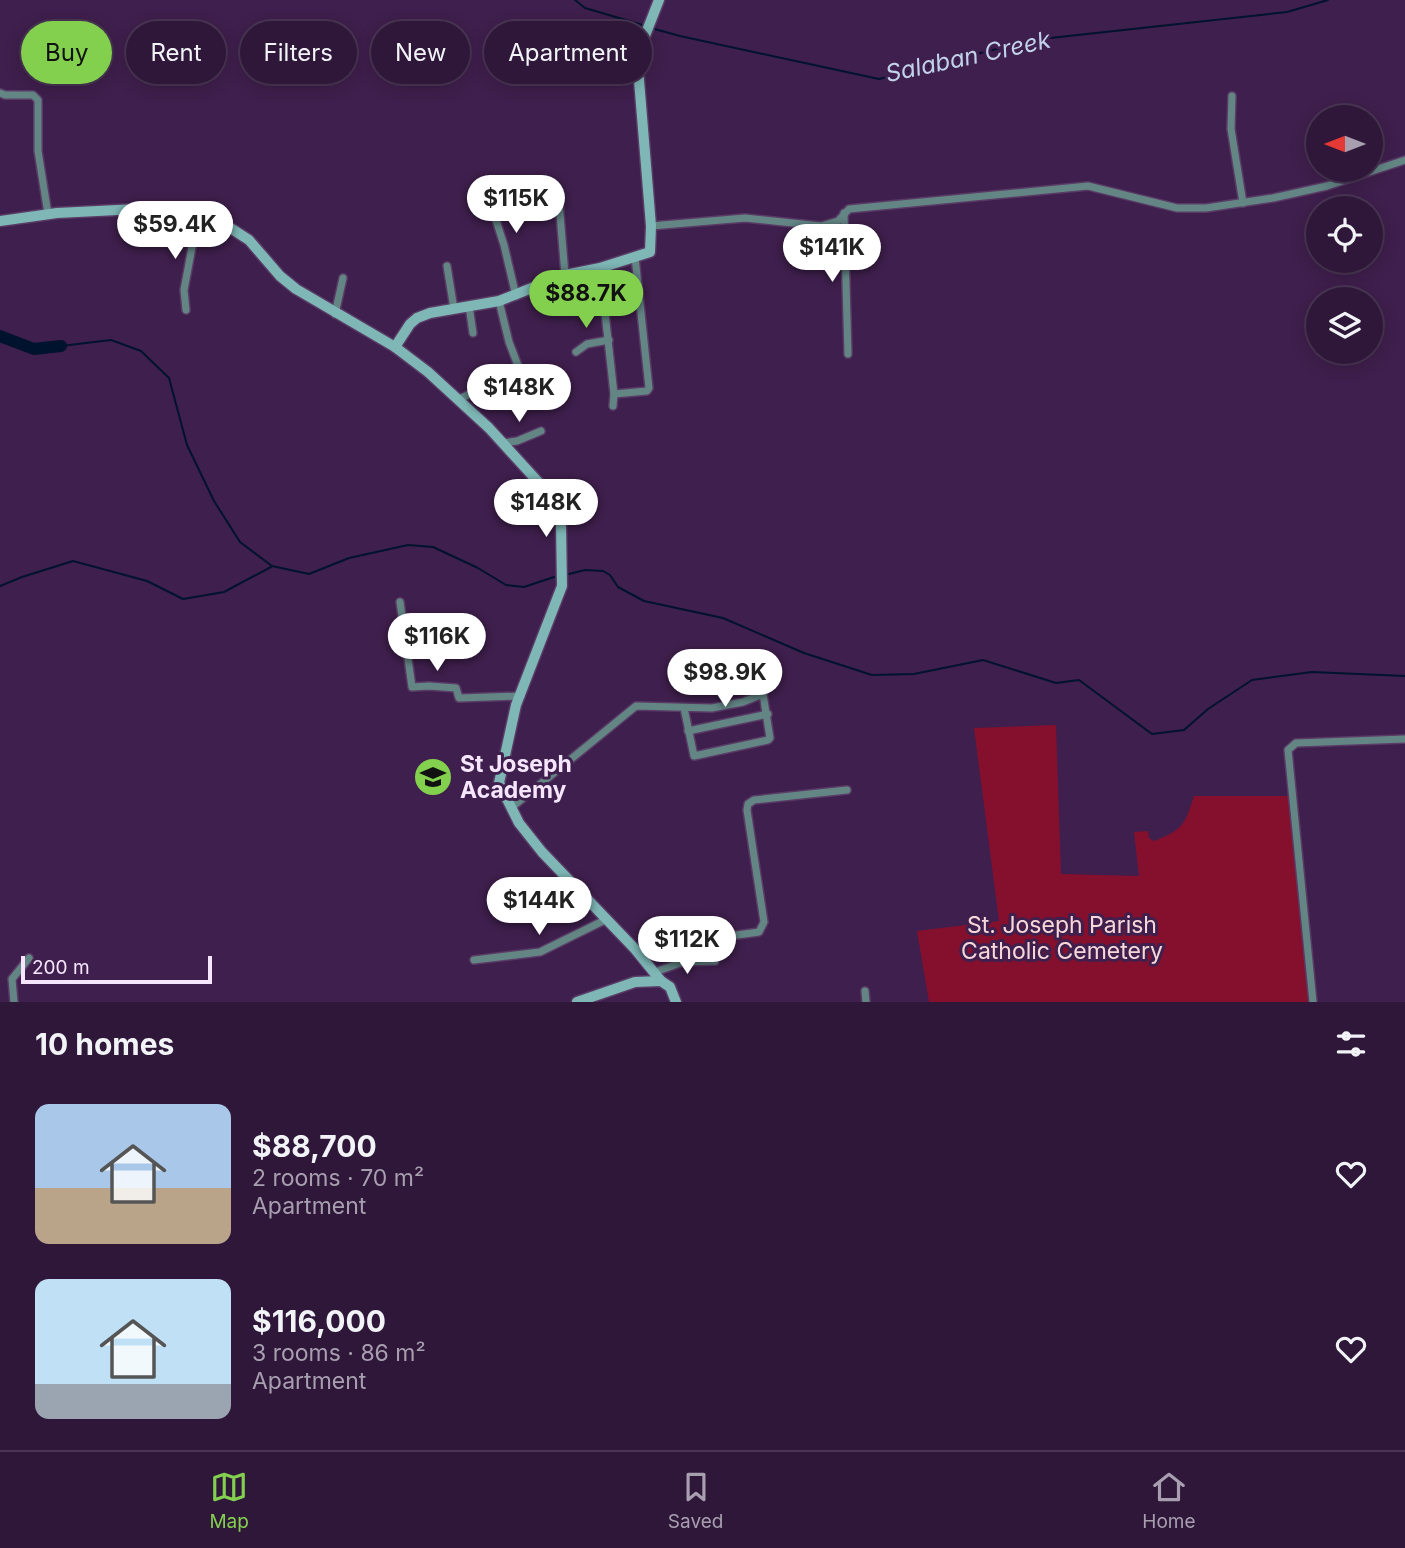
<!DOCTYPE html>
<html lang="en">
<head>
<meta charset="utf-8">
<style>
	:root { --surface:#2f173a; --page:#3b2445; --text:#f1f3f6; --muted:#a79faf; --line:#4a3654; --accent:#83d04e }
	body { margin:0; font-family:Inter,sans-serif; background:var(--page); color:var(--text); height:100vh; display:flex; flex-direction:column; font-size:26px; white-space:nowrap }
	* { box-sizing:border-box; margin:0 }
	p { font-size:23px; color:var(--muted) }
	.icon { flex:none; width:38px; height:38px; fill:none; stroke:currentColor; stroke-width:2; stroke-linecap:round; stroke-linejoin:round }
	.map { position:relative; height:1002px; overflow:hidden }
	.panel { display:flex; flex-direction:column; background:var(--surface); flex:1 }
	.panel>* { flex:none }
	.banner { position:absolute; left:21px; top:21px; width:700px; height:63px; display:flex; gap:14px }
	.needle { width:46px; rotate:270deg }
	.tools { position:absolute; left:1306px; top:105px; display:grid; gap:14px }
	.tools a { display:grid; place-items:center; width:77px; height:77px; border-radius:50%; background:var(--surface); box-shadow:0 4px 18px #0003,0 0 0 2px var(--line); font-size:35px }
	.scale { position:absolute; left:21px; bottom:18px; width:191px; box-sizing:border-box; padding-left:7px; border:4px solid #f6e6fd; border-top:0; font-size:19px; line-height:24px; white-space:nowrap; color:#f6e6fd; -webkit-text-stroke:5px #3f1f4d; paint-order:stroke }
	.price { position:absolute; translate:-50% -60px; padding:0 16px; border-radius:24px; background:#fff; color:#222; font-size:23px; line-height:46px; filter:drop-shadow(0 2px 4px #0008) }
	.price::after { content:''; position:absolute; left:50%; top:42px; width:21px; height:16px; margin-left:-10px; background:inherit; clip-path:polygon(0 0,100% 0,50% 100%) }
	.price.selected { background:var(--accent); color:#111 }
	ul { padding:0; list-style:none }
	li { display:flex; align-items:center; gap:21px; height:175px; padding:0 35px }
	li span { display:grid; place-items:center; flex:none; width:196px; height:140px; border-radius:14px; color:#555 }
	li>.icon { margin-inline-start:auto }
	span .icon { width:84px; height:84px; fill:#fffc; stroke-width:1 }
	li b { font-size:30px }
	h2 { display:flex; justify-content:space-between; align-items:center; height:84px; padding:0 35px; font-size:30px }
	.pill { padding:0 24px; border-radius:32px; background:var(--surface); box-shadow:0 4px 18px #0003,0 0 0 2px var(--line); font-size:24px; line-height:63px }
	.pill.selected { background:var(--accent); color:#111 }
	.tabs { display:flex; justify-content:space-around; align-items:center; height:98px; border-top:2px solid var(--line); background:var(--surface); font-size:19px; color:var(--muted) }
	.tabs a { display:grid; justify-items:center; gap:4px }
	.tabs .selected { color:var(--accent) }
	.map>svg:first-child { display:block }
	.green { fill:#85102d }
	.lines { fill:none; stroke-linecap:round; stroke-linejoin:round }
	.stream { stroke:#00132e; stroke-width:2 }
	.river { stroke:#00132e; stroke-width:12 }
	.street-casing { stroke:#593b66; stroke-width:10 }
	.secondary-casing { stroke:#593b66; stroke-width:13 }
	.street { stroke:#638685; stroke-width:7 }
	.secondary { stroke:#7eb7b6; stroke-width:10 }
	.labels { text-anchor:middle; stroke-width:6; stroke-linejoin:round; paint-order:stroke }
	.poi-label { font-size:23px; font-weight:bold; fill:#f6e6fd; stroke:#3f1f4d; text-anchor:start }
	.park-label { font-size:23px; fill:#f8d7d8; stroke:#3f1f4d }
	.water-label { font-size:24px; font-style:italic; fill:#c1d3ea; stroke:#3f1f4d }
</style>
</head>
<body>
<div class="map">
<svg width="1405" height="1002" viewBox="0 0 1405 1002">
	<rect width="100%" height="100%" fill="#3f1f4d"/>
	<path class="green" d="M1056,725L1061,874L1139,876L1134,832L1148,831L1149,838L1154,841C1183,830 1185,824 1194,796H1289L1310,996L1309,1002H929L917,931L999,921L974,728Z"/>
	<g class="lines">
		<g class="stream">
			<path d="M575,0L585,8L646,26"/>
			<path d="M651,28L680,36L879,79L1032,40L1287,12L1328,0"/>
			<path d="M61,346L111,340L141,351L169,378L187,445L214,501L240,542L272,566L309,574L349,558L408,545L433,547L478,568L506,585L524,587L554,577"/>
			<path d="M569,574L585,570L603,571L610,575L618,587L644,601L723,618L804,653L872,675L914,674L983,660L1056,683L1079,680L1152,734L1184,730L1208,709L1252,680L1312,672L1405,676"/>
			<path d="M0,586L22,577L73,561L147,581L183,599L224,592L271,567"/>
		</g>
		<path class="river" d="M0,336L34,349L61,346"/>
		<defs>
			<g id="street">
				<path d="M0,93L5,95H33L38,100V151L48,214"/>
				<path d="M1232,96L1231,129L1243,203"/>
				<path d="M484,183L504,245L516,296"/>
				<path d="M559,202L565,275"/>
				<path d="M844,213L848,354"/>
				<path d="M651,226L745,218L821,226L838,221L849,209L1088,186L1177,208H1206L1273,198L1327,186L1405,160"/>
				<path d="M447,266L454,309"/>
				<path d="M600,268L614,394L647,391L649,388L635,257"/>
				<path d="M499,301L509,342L522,376"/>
				<path d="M469,306L473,333"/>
				<path d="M186,310L184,290L198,215"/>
				<path d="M335,314L343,278"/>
				<path d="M576,352L587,344L609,340"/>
				<path d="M459,399L499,381"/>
				<path d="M613,406L614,394"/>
				<path d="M502,443L517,441L541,431"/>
				<path d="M400,602L412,687L429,686L456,688L459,698L521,696"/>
				<path d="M688,731L768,714"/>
				<path d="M511,808L636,706L712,708L743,702L763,694L770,738L768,740L694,756L684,708"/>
				<path d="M635,949L759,932L764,922L747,810L748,804L754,800L847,790"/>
				<path d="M474,960L540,952L605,920"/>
				<path d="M655,972L683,962L715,961"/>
				<path d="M865,991L866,1002"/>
				<path d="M14,1002L12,979L29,958"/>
				<path d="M1313,1002L1288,750L1296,743L1405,739"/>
			</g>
			<g id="secondary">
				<path d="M0,221L57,213L158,208L188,212L232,229L249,240L280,276L296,289L395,347L428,372L489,428L551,496L561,525L562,586L516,705L499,783L519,823L542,852L635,949L661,981L670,987L676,1002"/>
				<path d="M395,347L410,324L417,318L430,313L499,301L565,275L600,268L650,252L651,226L637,56L659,0"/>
				<path d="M577,1002L635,982L661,981"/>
			</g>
		</defs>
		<use href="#street" class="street-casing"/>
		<use href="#secondary" class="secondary-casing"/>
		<use href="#street" class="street"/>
		<use href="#secondary" class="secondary"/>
	</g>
	<defs>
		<symbol id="school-disc" viewBox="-11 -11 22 22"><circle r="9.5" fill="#83d04e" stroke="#3f1f4d"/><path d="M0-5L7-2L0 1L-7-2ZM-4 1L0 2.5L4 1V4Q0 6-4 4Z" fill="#111"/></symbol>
	</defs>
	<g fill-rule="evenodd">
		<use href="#school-disc" x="411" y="755" width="44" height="44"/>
	</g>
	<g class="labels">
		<g class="poi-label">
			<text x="460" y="772">St Joseph<tspan x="460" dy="26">Academy</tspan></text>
		</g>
		<g class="park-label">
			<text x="1062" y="933">St. Joseph Parish<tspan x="1062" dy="26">Catholic Cemetery</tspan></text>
		</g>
		<g class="water-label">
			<text transform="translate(968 57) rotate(-12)" y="8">Salaban Creek</text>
		</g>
	</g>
</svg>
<div class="tools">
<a><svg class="needle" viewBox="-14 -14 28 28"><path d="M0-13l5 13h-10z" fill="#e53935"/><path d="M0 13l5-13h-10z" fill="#a79faf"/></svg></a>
<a><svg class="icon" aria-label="locate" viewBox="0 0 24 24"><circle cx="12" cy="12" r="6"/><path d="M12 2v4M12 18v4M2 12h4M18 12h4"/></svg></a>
<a><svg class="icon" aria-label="layers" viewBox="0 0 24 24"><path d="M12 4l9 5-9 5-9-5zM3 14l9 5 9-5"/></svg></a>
</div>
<div class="scale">200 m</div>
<b class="price" style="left:516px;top:235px">$115K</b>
<b class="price" style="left:175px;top:261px">$59.4K</b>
<b class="price" style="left:832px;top:284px">$141K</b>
<b class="price selected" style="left:586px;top:330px">$88.7K</b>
<b class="price" style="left:519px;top:424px">$148K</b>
<b class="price" style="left:546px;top:539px">$148K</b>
<b class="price" style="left:437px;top:673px">$116K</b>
<b class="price" style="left:725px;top:709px">$98.9K</b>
<b class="price" style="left:539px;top:937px">$144K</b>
<b class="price" style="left:687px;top:976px">$112K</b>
<div class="banner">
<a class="pill selected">Buy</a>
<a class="pill">Rent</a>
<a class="pill">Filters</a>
<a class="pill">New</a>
<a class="pill">Apartment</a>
</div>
</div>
<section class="panel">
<h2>10 homes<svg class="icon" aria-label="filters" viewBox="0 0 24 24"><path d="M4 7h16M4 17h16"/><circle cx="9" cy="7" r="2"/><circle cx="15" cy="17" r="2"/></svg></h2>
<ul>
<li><span style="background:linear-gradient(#a9c7e8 60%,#b9a48a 0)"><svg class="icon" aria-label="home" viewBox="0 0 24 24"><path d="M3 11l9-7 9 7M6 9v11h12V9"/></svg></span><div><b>$88,700</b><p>2 rooms · 70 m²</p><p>Apartment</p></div><svg class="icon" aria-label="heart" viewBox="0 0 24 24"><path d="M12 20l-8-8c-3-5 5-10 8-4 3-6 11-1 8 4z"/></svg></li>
<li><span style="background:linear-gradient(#bfe0f5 75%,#9aa5b1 0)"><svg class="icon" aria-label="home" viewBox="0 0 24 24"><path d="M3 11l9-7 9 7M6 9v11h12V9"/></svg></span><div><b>$116,000</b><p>3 rooms · 86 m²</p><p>Apartment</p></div><svg class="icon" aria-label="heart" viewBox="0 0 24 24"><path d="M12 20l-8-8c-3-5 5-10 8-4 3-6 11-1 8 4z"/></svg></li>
</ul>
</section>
<nav class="tabs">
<a class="selected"><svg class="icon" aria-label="map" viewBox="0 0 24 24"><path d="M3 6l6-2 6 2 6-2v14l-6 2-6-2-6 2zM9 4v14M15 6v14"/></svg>Map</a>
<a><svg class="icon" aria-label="saved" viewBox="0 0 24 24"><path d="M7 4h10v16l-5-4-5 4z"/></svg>Saved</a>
<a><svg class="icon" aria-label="home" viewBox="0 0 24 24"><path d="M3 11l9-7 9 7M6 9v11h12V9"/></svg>Home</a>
</nav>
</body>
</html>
